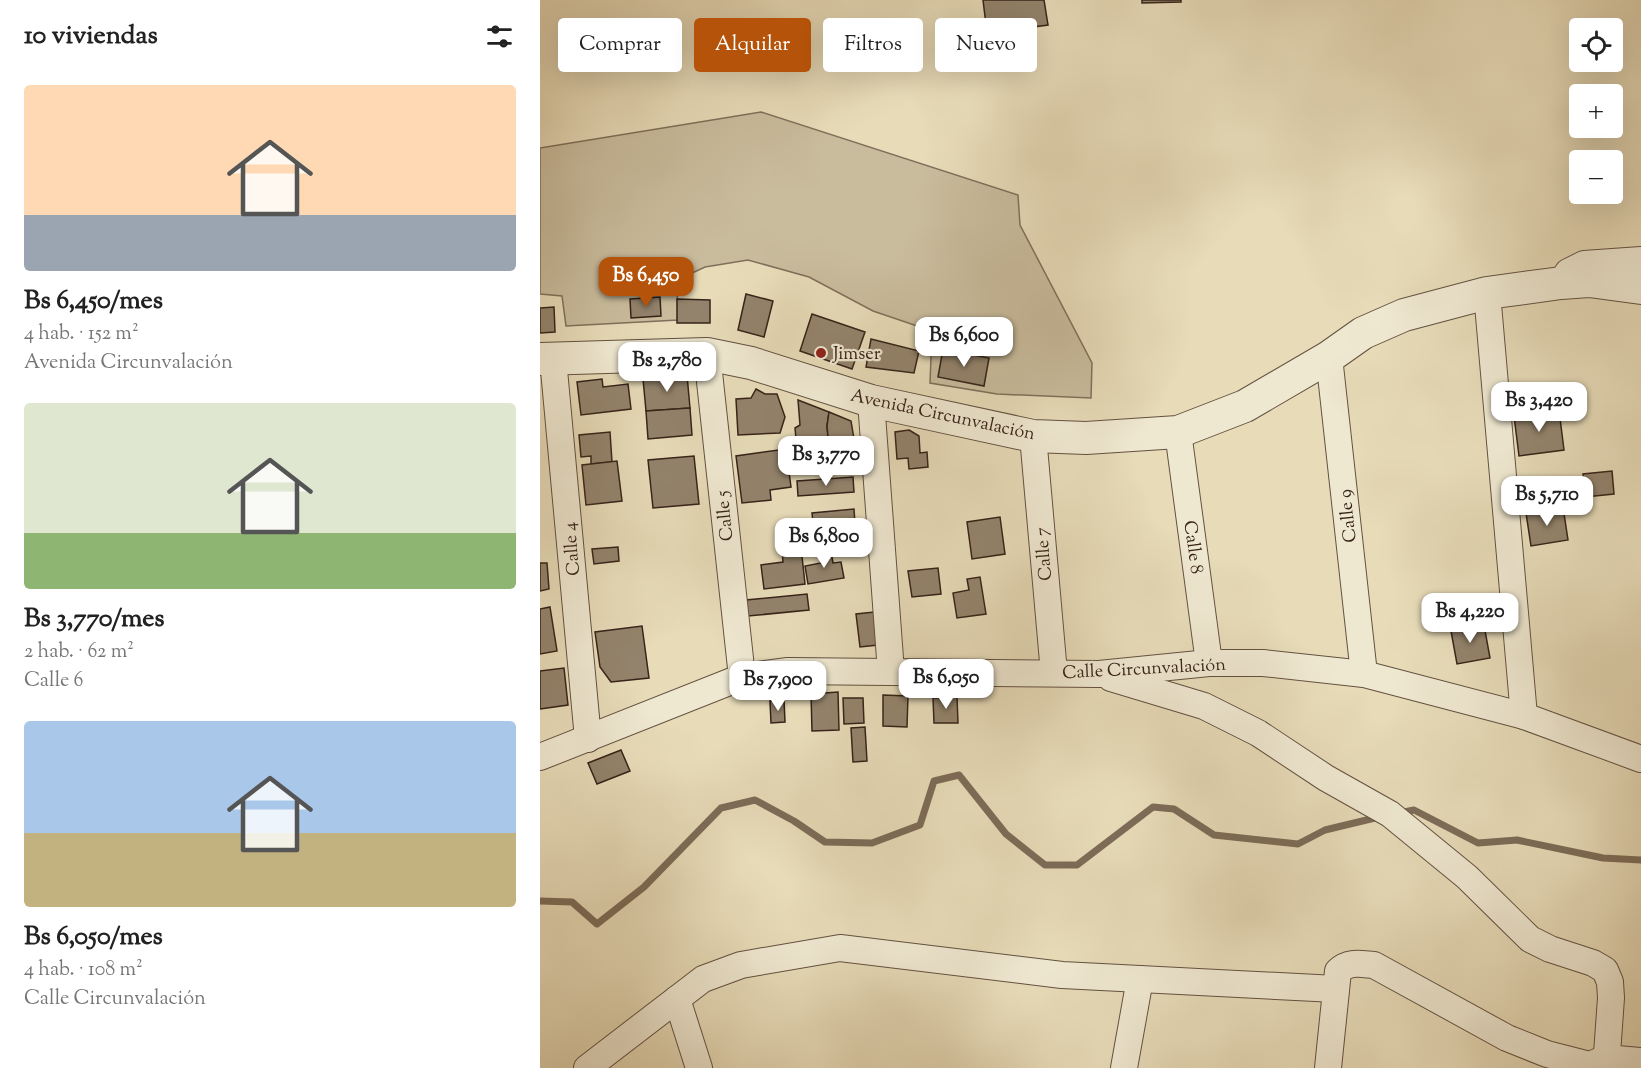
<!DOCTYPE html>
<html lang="es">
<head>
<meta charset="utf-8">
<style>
	:root { --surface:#fff; --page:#f6f6f6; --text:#222; --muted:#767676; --accent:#b45309 }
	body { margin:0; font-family:"Sorts Mill Goudy",serif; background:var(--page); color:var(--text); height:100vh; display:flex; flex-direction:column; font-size:22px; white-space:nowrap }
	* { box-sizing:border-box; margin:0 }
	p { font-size:20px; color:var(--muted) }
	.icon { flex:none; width:33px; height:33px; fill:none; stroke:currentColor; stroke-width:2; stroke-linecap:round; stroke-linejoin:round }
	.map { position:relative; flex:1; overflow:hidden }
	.side { display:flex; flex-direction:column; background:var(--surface); width:540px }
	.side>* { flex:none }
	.top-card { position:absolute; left:18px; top:18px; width:570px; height:54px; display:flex; gap:12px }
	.fabs { position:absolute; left:1029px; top:18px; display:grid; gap:12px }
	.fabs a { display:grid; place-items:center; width:54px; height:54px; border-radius:6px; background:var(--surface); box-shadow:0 6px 24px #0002; font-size:30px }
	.price { position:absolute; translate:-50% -51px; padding:0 14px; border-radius:12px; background:#fff; color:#222; font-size:20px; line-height:39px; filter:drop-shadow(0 2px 3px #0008) }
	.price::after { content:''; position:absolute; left:50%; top:36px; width:18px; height:14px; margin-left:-9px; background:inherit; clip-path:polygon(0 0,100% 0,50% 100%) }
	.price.on { background:var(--accent); color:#fff }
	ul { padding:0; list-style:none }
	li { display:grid; align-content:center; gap:12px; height:318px; padding:0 24px }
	li span { display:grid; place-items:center; height:186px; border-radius:6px; color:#555 }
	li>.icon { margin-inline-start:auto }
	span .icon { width:108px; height:108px; fill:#fffc; stroke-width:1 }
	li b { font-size:26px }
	h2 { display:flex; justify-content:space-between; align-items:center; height:72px; padding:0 24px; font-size:26px }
	.pill { padding:0 21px; border-radius:6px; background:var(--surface); box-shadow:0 6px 24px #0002; font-size:21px; line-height:54px }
	.pill.on { background:var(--accent); color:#fff }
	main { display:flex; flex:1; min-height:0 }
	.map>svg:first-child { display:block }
	.green { fill:#c9bc9d; stroke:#80705b; stroke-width:1.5 }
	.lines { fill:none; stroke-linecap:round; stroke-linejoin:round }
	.stream { stroke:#7d6c58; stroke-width:7 }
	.building { fill:#93836c; stroke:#372319; stroke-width:1.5 }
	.minor-casing { stroke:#635141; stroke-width:28 }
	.tertiary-casing { stroke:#635141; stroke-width:34 }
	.minor { stroke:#efe8d1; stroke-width:26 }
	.tertiary { stroke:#efe8d1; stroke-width:32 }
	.poi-dot { fill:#8f2418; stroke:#efe8d1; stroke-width:2 }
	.labels { text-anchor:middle; stroke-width:4.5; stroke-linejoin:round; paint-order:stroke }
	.poi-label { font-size:18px; fill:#372319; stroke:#efe8d1; text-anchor:start }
	.street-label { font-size:18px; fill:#372319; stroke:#efe8d1 }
</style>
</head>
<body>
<main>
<section class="side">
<h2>10 viviendas<svg class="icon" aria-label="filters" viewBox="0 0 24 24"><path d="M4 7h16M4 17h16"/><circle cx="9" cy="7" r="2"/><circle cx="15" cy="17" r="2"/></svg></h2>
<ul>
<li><span style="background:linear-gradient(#ffd9b3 70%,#9aa5b1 0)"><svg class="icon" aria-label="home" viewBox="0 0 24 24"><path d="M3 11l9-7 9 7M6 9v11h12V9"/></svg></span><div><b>Bs 6,450/mes</b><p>4 hab. · 152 m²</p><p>Avenida Circunvalación</p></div></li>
<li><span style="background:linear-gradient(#dfe7d0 70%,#8fb573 0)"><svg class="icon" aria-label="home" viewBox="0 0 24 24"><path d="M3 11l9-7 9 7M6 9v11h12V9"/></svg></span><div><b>Bs 3,770/mes</b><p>2 hab. · 62 m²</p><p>Calle 6</p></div></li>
<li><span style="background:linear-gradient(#a9c7e8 60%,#c2b280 0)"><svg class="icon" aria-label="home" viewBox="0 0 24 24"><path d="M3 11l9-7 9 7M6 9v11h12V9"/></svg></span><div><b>Bs 6,050/mes</b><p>4 hab. · 108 m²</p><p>Calle Circunvalación</p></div></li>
</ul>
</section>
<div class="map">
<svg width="1101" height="1068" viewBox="0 0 1101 1068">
	<rect width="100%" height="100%" fill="#e7dbb8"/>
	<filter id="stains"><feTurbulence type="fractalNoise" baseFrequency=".00333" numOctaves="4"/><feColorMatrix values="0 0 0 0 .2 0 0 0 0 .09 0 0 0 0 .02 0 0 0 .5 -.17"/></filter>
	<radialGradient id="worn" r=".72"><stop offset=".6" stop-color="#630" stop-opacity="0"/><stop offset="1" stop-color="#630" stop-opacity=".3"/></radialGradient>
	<path class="green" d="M221,112L478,195L480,225L552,363L551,398L457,394L390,383L392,331L333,311L269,277L208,260L165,267L137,280L138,320L26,326L22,296L0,294V148Z"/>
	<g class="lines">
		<g class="stream">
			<path d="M859,813L874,810L938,843L977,840L1063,858L1101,860"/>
			<path d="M0,901L32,902L57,924L104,887L181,808L215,800L254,821L285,842L332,843L380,825L394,781L419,775L466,834L505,865H537L613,807L634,809L674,835L758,844L785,830L839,817"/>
		</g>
	</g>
	<g class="building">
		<path d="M443,0H504L508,25L447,33Z"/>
		<path d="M602,0H641V2L602,3Z"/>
		<path d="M206,294L233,301L224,337L198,330Z"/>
		<path d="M120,297L121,316L91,318L90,299Z"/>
		<path d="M137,299L170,300V323H137Z"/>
		<path d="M14,307L15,332L0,333V308Z"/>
		<path d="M272,314L325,332L312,369L260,351Z"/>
		<path d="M331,339L379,351L374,373L326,367Z"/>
		<path d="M403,349L449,358L444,386L398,377Z"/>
		<path d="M147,375L150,408L106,411L103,379Z"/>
		<path d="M62,379L63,387L88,384L91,409L41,415L37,382Z"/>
		<path d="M216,389L225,394H237L245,417L240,433L198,435L196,399L211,398Z"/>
		<path d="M258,400L289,412L287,426L289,447L257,450L255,428L260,425Z"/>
		<path d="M150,408L152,435L108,439L106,411Z"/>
		<path d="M1019,410L1024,450L979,456L974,416Z"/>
		<path d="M289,412L311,421L315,445L289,447L287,426Z"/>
		<path d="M369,430L379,436L380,453L387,452L388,467L369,469L368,458L357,459L355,432Z"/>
		<path d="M70,432L72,462L51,464V456L41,457L39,435Z"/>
		<path d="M246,449L251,487L230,490L231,500L202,503L196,456Z"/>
		<path d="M154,456L159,504L113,508L108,460Z"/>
		<path d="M77,461L82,501L46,505L42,465Z"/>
		<path d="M1072,471L1074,494L1045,497L1043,474Z"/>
		<path d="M313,477L314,492L258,496L257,481Z"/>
		<path d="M1023,507L1028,540L991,546L986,513Z"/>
		<path d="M314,509L316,539L275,543L272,513Z"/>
		<path d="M460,517L465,554L432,559L427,522Z"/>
		<path d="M290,546L293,563L301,562L304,578L268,584L265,566L281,563L279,549Z"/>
		<path d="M78,547L79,561L54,564L52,549Z"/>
		<path d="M261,547L265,584L224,589L221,565L243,562L242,549Z"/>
		<path d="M0,563H7L9,589L0,591Z"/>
		<path d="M398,568L401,594L372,597L368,571Z"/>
		<path d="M440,577L446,614L417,618L413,593L429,590L427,579Z"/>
		<path d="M267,594L269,610L208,616L206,600Z"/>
		<path d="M10,607L17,651L0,654V609Z"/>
		<path d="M334,612L338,645L320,647L316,614Z"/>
		<path d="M944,625L950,658L917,664L911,631Z"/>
		<path d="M102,626L109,678L71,682L60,667L55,632Z"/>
		<path d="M24,668L28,705L0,709V671Z"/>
		<path d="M298,692L299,730L272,731L271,694Z"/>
		<path d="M343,695L368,696L367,727L343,726Z"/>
		<path d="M417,697L418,723H394L393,698Z"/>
		<path d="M303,698H323L324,723L304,724Z"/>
		<path d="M244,700L245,722L231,723L230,701Z"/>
		<path d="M325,727L327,761L313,762L311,728Z"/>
		<path d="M81,750L90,771L57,784L48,763Z"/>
	</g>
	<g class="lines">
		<defs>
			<g id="minor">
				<path d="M1021,283L1028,272L1044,264L1101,260"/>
				<path d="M947,293L984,716"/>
				<path d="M167,354L202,677"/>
				<path d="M789,357L824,674"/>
				<path d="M13,359L48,739"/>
				<path d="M331,401L351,672"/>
				<path d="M638,432L669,663"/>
				<path d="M493,436L514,673"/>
				<path d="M571,678L664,706L718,733L786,778L850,814L927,877L990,939L1010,949L1053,963L1065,970L1070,982L1071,998L1066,1068"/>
				<path d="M0,757L202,677L248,671L559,674L669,663H723L824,674L984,716L1101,759"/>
				<path d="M137,999L159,1068"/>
				<path d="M47,1068L163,979L201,965L300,948L522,975L796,989"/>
				<path d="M584,1068L600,979"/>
				<path d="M788,1068L798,971C809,961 820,964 834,965L967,1038L1007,1054L1050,1065L1066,1058L1101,1061"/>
			</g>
			<path id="tertiary" d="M0,359L167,354L211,363L331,401L493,436L546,438L638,432L705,406L789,357L823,333L864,315L947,293L1021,283L1049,281L1101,288"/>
		</defs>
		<use href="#minor" class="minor-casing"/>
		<use href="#tertiary" class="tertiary-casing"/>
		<use href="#minor" class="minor"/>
		<use href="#tertiary" class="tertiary"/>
	</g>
	<circle class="poi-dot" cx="281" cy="353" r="6"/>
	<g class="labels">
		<g class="poi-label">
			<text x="293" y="359">Jimser</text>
		</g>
		<g class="street-label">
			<text transform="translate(403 414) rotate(12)" y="6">Avenida Circunvalación</text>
			<text transform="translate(184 516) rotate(-96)" y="6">Calle 5</text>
			<text transform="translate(807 516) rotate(-96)" y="6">Calle 9</text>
			<text transform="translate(654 547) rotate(82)" y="6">Calle 8</text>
			<text transform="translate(31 549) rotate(-95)" y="6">Calle 4</text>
			<text transform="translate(503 554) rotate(-95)" y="6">Calle 7</text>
			<text transform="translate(604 668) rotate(-3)" y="6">Calle Circunvalación</text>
		</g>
	</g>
	<rect width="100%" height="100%" filter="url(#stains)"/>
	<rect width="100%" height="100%" fill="url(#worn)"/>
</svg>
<div class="fabs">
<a><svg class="icon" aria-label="locate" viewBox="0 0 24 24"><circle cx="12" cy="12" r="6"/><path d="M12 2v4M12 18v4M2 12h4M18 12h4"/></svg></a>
<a>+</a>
<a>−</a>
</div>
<b class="price on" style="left:106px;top:308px">Bs 6,450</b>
<b class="price" style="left:424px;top:368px">Bs 6,600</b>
<b class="price" style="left:127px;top:393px">Bs 2,780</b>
<b class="price" style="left:999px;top:433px">Bs 3,420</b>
<b class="price" style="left:286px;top:487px">Bs 3,770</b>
<b class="price" style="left:1007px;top:527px">Bs 5,710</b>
<b class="price" style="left:284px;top:569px">Bs 6,800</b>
<b class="price" style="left:930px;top:644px">Bs 4,220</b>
<b class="price" style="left:406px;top:710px">Bs 6,050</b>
<b class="price" style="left:238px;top:712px">Bs 7,900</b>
<div class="top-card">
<a class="pill">Comprar</a>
<a class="pill on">Alquilar</a>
<a class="pill">Filtros</a>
<a class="pill">Nuevo</a>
</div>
</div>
</main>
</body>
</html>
